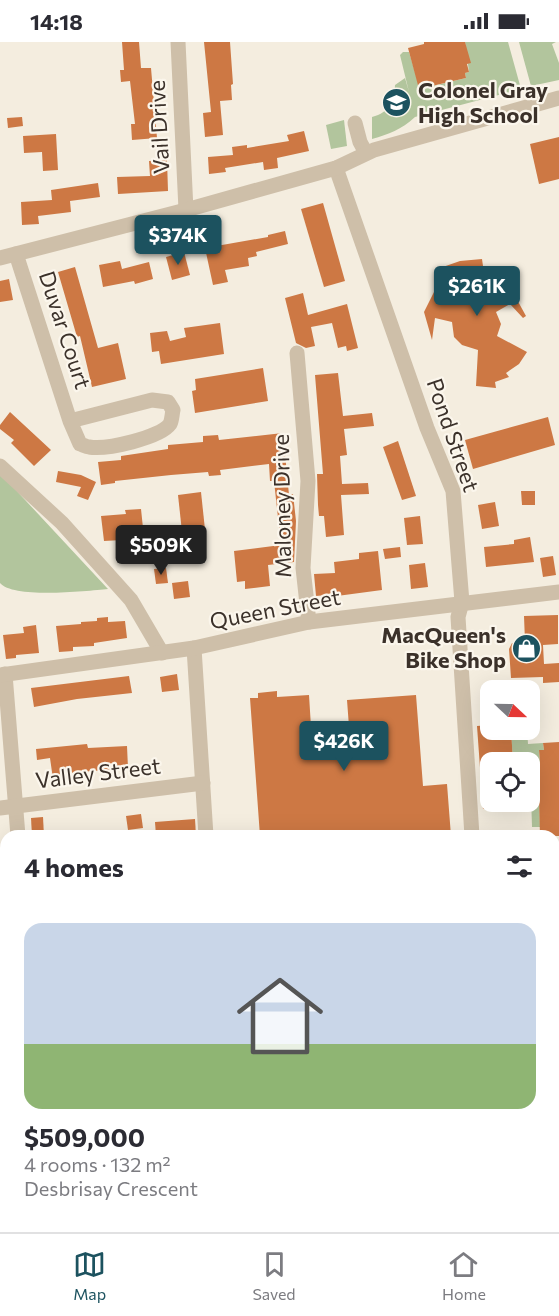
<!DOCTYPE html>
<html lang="en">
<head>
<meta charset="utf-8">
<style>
	:root { --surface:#fff; --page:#f2f2f3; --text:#2b2b33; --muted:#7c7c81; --line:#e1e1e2; --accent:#1c525f }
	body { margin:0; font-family:Commissioner,sans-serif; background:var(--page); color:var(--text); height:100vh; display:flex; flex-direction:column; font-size:22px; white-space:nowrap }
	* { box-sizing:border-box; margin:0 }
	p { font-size:20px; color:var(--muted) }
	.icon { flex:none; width:33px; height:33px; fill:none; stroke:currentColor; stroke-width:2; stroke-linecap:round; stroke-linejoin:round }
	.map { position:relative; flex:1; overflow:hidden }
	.side { position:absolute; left:0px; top:788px; width:560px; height:404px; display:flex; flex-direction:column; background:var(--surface); border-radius:18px 18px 0 0; box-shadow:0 6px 24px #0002 }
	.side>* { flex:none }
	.needle { width:39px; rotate:112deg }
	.fabs { position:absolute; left:480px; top:638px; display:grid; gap:12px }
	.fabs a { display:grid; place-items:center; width:60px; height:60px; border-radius:12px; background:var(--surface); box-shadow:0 6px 24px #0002; font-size:30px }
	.price { position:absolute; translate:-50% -51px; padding:0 14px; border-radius:6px; background:var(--accent); color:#fff; font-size:20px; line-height:39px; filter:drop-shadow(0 2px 3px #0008) }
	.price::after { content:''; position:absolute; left:50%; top:36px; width:18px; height:14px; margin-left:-9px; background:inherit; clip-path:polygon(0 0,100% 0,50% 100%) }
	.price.active { background:#222; color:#fff }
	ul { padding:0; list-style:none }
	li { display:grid; align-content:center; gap:12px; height:318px; padding:0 24px }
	li span { display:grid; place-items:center; height:186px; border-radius:18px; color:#555 }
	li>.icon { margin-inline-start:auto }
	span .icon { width:108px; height:108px; fill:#fffc; stroke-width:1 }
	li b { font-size:26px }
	h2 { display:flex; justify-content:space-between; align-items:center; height:72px; padding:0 24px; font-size:26px }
	.status { display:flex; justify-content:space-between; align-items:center; height:42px; padding:0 30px; background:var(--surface); direction:ltr }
	.status svg { height:16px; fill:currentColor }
	.dock { display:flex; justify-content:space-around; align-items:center; height:84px; border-top:2px solid var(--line); background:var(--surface); font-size:16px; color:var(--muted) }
	.dock a { display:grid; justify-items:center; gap:3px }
	.dock .active { color:var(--accent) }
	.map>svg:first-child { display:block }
	.green { fill:#b2c59d }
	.building { fill:#cd7844 }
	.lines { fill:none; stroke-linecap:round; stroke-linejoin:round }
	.path { stroke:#baa993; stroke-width:2; stroke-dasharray:3 3; stroke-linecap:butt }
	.minor { stroke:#cebfa9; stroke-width:15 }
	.major { stroke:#7d6a5a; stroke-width:15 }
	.labels { text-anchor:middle; stroke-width:4.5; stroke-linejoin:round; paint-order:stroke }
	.poi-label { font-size:22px; font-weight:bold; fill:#3b312a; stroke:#fbf6ec; text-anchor:start }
	.street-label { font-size:22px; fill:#3b312a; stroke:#fbf6ec }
</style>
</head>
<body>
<div class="status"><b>14:18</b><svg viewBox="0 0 49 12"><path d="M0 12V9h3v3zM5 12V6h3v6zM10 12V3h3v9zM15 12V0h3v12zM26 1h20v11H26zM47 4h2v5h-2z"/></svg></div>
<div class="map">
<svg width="559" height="1190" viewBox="0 0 559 1190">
	<rect width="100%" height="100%" fill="#f4eddf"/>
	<g class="green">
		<path d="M465,0H508L521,47L415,75C401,88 389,92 372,97V75C390,70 394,60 395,43L405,36L409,50L400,13L403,10H409L420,47L466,36L465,31L469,30Z"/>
		<path d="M519,0H556L552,2L559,21V38L531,44Z"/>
		<path d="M344,78L347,104L331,107L326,83Z"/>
		<path d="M0,431L108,547C87,549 13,557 0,541Z"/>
		<path d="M511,687H527L528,702L543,701L544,708H539L540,720H538L540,785H532L530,720H513Z"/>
	</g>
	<g class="building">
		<path d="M122,0H139L141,26H151L157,96L132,98L131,82H135L130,39L121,40L120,28H124Z"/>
		<path d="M204,0H230L233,42L231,43L232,58L220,59L223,93L205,95L203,71L211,70Z"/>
		<path d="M424,0H465L471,21L467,22L469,30L465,31L466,36L419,47L408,6L424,2Z"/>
		<path d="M22,75L23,84L8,86L7,76Z"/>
		<path d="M304,89L309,109L277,116L278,126L264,128L263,120L225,126L226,130L209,132L208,115L233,113L232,105L247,103V106L289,99L287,93Z"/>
		<path d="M56,92L58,128L43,129L42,110L24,111L23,94Z"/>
		<path d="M559,95V137L539,142L530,102Z"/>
		<path d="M167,118L168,149L118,152L117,135L150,134L149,119Z"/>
		<path d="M98,141L100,155L70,159L71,170L38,174L39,182L22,183L21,160L52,158L51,148Z"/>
		<path d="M323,161L345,239L324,245L301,167Z"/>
		<path d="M285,189L288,202L256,210L257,214L248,216L249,224L225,228L228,240L213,243L205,206L268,195V193Z"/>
		<path d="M184,210L190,233L172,238L166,215Z"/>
		<path d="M482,217L484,231L496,232L502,237L510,245L526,274L523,276L510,262L496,270L501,282L497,294L527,310L519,322L506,331L509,335L495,340L496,346L476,344L478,308L462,303L454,295L452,280L435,276L432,298L424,270L434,250L447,240L440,226L460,219Z"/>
		<path d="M120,219L122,227L149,220L153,237L135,242L134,239L103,245L99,223Z"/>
		<path d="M75,225L98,306L118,301L126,337L92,345L80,294L77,295L58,230Z"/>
		<path d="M9,237L13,258L0,260V239Z"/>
		<path d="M303,251L308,273L347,262L358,306L347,309L346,304L338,306L332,281L311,285L315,304L306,306L296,301L285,256Z"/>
		<path d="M220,281L224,312L161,322L159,309L152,310L150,291L167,289L170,299L186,295L184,286Z"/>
		<path d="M263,326L268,359L195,371L192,349L196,348L195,337Z"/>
		<path d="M338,331L343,374L372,371L374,384L344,387L347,413L340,414L342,442L368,441L369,452L341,453L344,493L326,495L324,474H319L318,463L317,432H323L315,333Z"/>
		<path d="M10,370L51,408L34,424L11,401L14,398L0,387V383Z"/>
		<path d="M548,375L555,403L473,427L465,398Z"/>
		<path d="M283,391L289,453L293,452L296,479L294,520L268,523L270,544L245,547V539L237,540L234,509L281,503L274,439H270L269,422L220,428L221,433L209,434L208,430L171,433L115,439V441L101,443L98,420L121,418V414L168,407V403L203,400V394L218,393L219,398Z"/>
		<path d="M398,399L416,454L402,458L383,405Z"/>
		<path d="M58,429L81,433L96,440L88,458L77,454L81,445L56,440Z"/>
		<path d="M521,449H535V463H522Z"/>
		<path d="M201,450L206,497L183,499L178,453Z"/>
		<path d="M495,460L499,484L482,487L478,463Z"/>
		<path d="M141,467L143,486L121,489L122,498L104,499L101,474L126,472L125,468Z"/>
		<path d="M420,474L423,502L407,503L404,476Z"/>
		<path d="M530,495L534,520L486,525L484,505L514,502V498Z"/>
		<path d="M400,505L401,515L385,517L383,507Z"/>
		<path d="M378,509L382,548L337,554V552L316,554L314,532L335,531L334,520L359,517V511Z"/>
		<path d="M553,514L556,533L543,535L540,516Z"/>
		<path d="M425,521L428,545L411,547L409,523Z"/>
		<path d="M166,526L168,541L156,542L154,527Z"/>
		<path d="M188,539L190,555L174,557L172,541Z"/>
		<path d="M558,573V602L543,603L544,622L559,621V640L543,641V635L511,636L509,607L512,601L525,600L524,574Z"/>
		<path d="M108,575V580L125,579L127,596L94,601V604L73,605V609L59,610L56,584L81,582V580L97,579V576Z"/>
		<path d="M36,583L39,611L16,613V616L6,617L3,593L24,591L23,585Z"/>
		<path d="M177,632L179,648L162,650L160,635Z"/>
		<path d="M129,634L132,651L77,657L34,665L31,646Z"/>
		<path d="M277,649V655L309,653L312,701L350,698L347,658L416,653L423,744L447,742L451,794H260L250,656H258V651Z"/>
		<path d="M490,683V687H511L513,720H490V766L483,767L477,684Z"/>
		<path d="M559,700V794H540L538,720H540L539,708H544L543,701Z"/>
		<path d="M87,702L88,706L127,704L128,726L69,731L71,742L54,744L50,716L37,718L36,707Z"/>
		<path d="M141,772L143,786L128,788L126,774Z"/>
		<path d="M43,775L44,794H32L31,776Z"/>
		<path d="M195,777L196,794H156L155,780Z"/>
	</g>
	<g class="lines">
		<path class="path" d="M0,980H3L6,1035"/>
		<g class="minor">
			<path d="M178,0L186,168"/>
			<path d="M355,81L360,100L366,111"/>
			<path d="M336,126L427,386L453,449L462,560L458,575L472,794"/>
			<path d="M16,212L70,379L80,402C83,403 86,405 89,405C106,408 160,396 170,382C172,378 172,372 173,368L168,360L152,358L70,379"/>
			<path d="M0,216L186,168L336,126L374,108L559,56"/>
			<path d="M297,311L308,439L303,526L309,580"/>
			<path d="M0,424L62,481L131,558L162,611"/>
			<path d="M194,606L206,794"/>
			<path d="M5,632L18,794"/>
			<path d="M0,633L194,606L309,580L559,550"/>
			<path d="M0,766L203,741"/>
			<path d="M554,915H559"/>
			<path d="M388,1185V1190"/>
			<path d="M480,1185V1190"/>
		</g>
		<g class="major">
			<path d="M554,1021L559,1020"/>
			<path d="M0,1050H6"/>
		</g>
	</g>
	<defs>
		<symbol id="school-disc" viewBox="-11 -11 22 22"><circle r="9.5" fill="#1c525f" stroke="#fbf6ec"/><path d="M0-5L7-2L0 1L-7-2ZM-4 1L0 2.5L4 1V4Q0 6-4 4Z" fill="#fff"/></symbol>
		<symbol id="shop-disc" viewBox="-11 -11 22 22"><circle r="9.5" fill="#1c525f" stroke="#fbf6ec"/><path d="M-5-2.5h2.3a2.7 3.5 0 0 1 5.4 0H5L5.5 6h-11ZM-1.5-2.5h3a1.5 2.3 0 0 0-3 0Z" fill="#fff"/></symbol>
	</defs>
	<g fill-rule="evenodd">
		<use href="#school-disc" x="380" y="44" width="33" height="33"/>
		<use href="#shop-disc" x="510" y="590" width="33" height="33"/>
	</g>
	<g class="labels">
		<g class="poi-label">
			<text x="418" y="56">Colonel Gray<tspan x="418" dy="25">High School</tspan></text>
			<text x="506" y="601" text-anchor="end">MacQueen's<tspan x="506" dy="25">Bike Shop</tspan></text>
		</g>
		<g class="street-label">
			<text transform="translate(159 85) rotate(-93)" y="8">Vail Drive</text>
			<text transform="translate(65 288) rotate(72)" y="8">Duvar Court</text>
			<text transform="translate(453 393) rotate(71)" y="8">Pond Street</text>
			<text transform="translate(282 464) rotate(-91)" y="8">Maloney Drive</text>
			<text transform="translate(275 567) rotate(-11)" y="8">Queen Street</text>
			<text transform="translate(98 731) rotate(-7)" y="8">Valley Street</text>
		</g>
	</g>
</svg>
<div class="fabs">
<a><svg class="needle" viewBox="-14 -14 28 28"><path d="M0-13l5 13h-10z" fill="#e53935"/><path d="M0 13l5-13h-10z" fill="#7c7c81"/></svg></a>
<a><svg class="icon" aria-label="locate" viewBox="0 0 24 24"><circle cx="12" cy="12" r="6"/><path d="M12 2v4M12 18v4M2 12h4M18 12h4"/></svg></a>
</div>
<b class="price" style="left:178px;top:224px">$374K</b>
<b class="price" style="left:477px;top:275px">$261K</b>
<b class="price active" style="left:161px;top:534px">$509K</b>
<b class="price" style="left:344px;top:730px">$426K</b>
<section class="side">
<h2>4 homes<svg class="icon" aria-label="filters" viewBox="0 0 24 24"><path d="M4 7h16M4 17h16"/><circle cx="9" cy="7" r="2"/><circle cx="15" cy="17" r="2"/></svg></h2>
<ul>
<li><span style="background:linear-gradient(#c9d6e8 65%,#8fb573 0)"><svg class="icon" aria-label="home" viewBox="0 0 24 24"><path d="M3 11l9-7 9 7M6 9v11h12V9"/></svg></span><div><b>$509,000</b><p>4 rooms · 132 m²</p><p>Desbrisay Crescent</p></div></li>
</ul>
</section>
</div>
<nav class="dock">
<a class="active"><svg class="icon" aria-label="map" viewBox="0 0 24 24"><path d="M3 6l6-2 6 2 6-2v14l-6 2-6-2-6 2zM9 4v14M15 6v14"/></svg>Map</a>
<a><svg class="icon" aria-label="saved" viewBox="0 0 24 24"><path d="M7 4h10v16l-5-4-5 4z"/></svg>Saved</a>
<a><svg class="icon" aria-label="home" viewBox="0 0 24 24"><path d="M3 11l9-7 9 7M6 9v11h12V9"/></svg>Home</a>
</nav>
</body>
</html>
